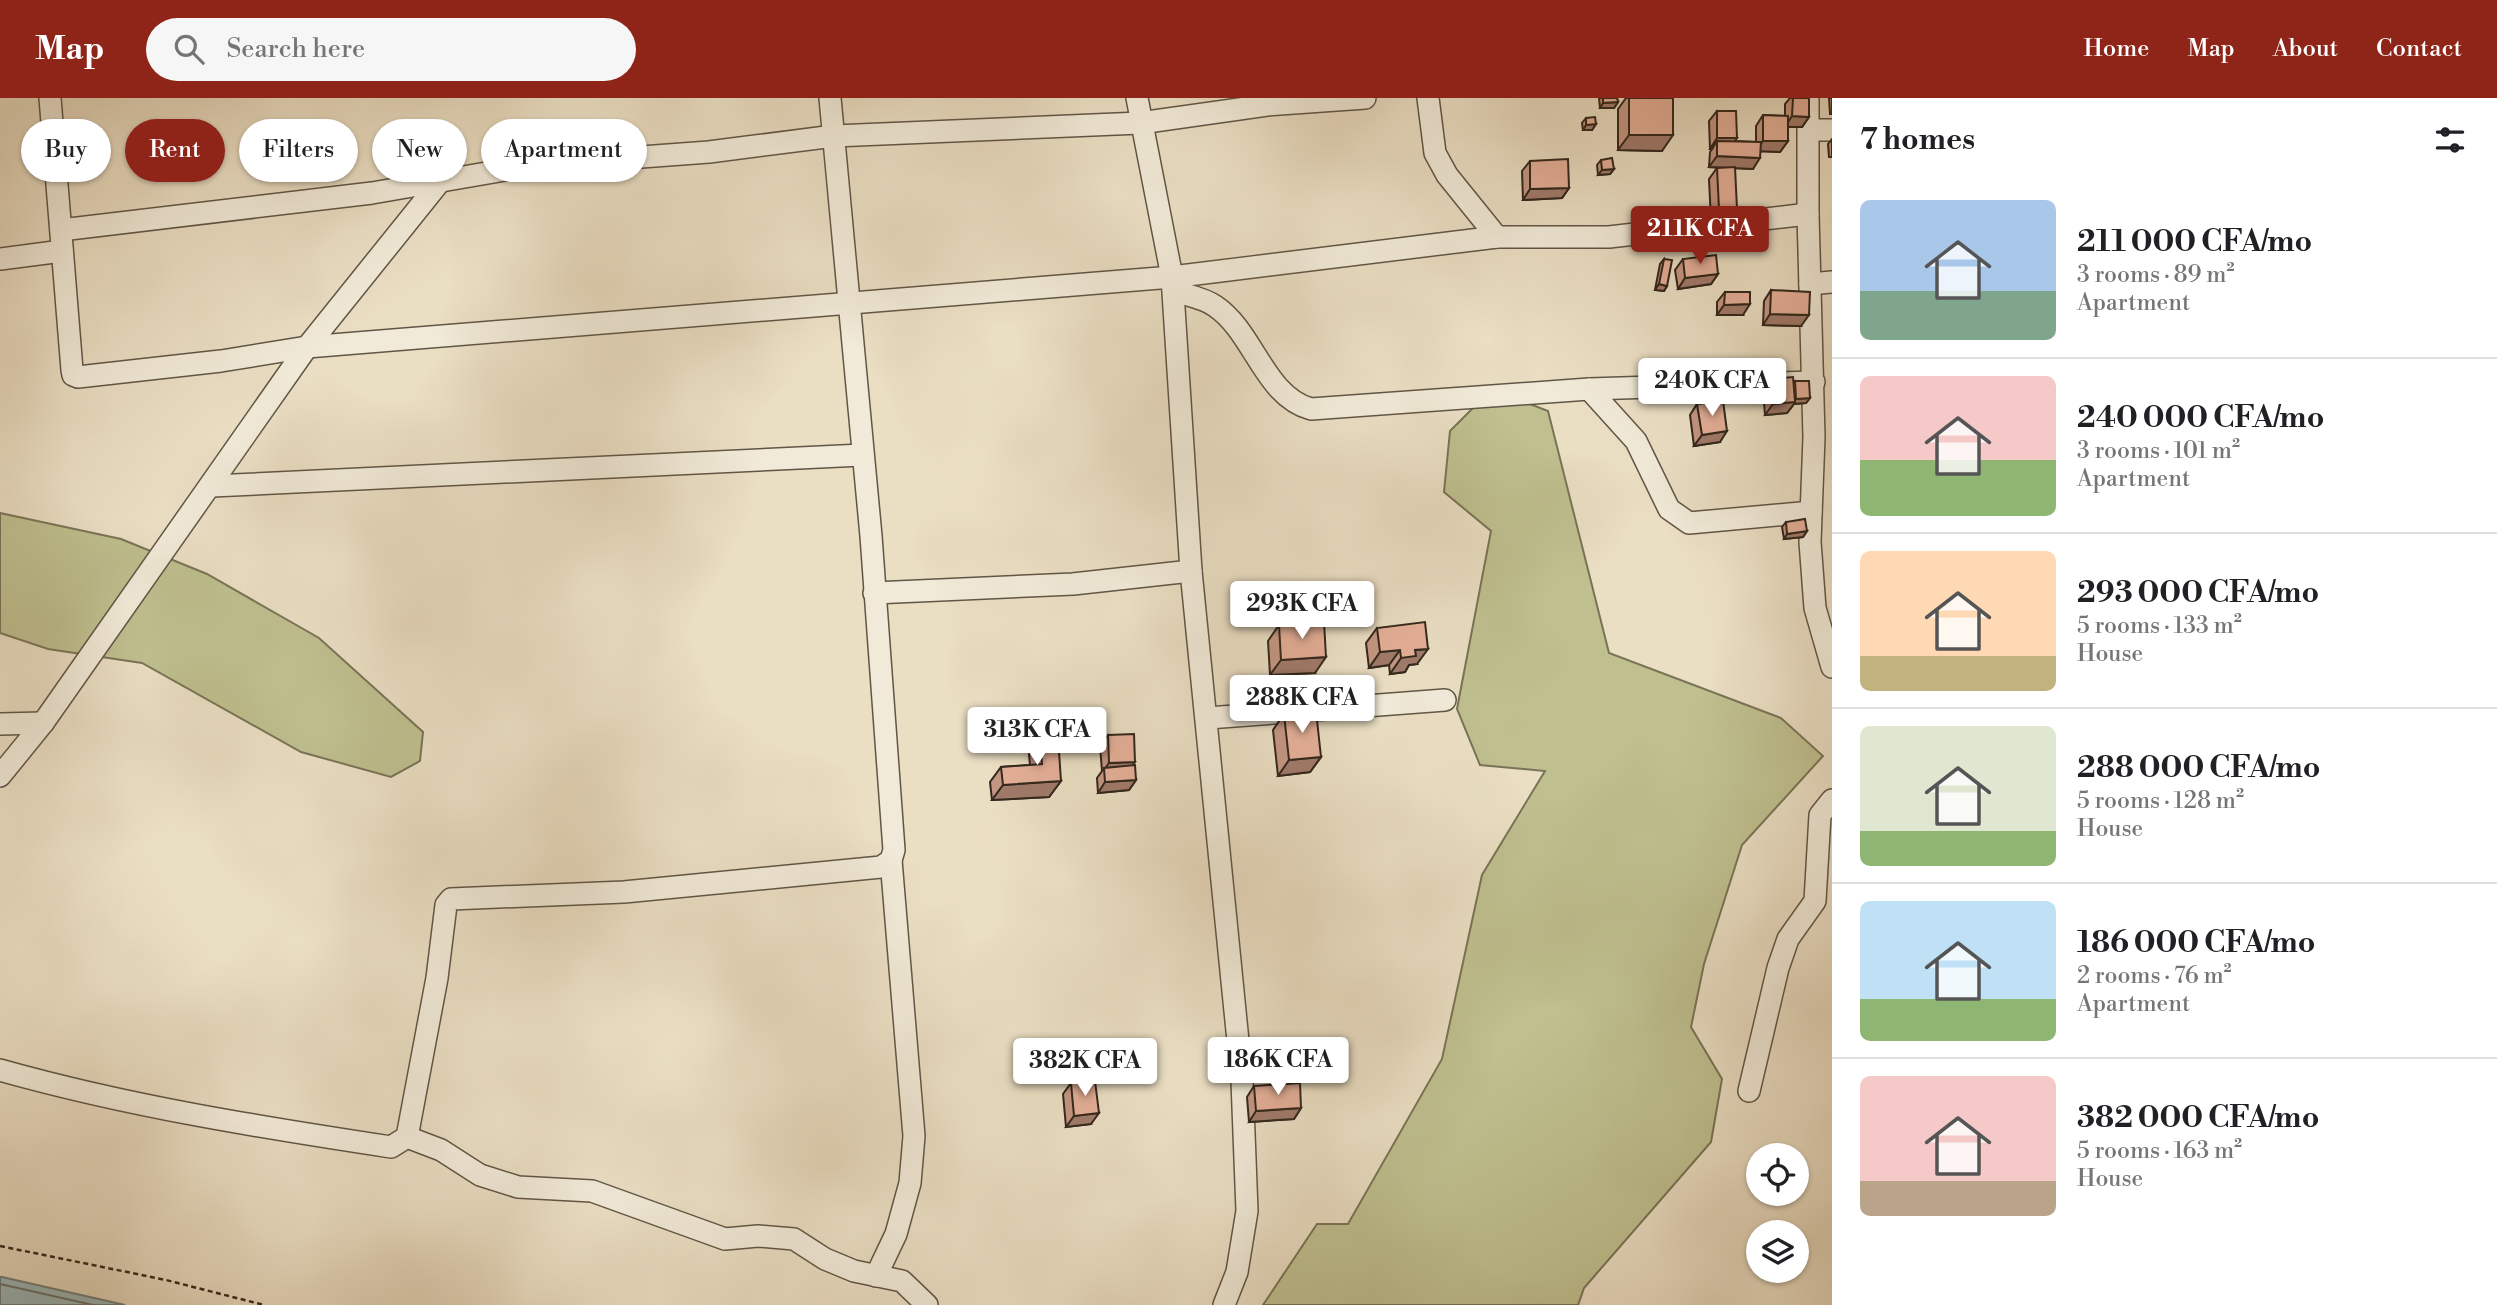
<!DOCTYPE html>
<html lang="en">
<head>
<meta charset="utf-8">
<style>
	:root { --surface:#fff; --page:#f6f6f6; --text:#202124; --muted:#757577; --line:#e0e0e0; --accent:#8f2418 }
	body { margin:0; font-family:"Libre Bodoni",serif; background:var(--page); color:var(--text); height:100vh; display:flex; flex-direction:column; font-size:26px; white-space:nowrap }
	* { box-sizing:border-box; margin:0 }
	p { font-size:23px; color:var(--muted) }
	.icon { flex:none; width:38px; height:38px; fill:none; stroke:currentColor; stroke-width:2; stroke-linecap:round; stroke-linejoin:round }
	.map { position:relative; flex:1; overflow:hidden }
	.details { display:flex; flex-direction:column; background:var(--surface); width:665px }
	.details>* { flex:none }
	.banner { position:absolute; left:21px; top:21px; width:665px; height:63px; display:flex; gap:14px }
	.fabs { position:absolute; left:1746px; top:1045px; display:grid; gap:14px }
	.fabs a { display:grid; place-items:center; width:63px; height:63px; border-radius:50%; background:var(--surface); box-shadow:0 2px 5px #0004; font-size:35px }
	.price { position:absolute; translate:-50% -60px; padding:0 16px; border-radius:7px; background:#fff; color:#222; font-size:23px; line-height:46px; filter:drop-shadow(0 2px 4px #0008) }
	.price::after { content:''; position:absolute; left:50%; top:42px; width:21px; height:16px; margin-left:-10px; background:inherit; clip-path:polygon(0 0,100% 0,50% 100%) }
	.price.active { background:var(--accent); color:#fff }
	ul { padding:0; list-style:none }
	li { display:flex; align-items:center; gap:21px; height:175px; padding:0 28px }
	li+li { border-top:2px solid var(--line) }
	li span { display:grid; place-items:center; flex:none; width:196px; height:140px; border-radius:10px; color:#555 }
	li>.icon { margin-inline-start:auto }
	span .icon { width:84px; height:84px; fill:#fffc; stroke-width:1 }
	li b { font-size:30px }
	h2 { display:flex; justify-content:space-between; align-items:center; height:84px; padding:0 28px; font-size:30px }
	.chip { padding:0 24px; border-radius:32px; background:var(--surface); box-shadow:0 2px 5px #0004; font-size:24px; line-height:63px }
	.chip.active { background:var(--accent); color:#fff }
	header { display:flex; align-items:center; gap:42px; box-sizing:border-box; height:98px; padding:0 35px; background:var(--accent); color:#fff }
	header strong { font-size:33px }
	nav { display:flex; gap:38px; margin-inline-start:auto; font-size:24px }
	.search { width:490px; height:63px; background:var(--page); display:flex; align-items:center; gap:18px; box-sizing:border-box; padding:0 24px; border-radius:38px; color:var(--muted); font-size:26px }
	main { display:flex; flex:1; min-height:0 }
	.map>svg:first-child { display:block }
	.green { fill:#bfbf8f; stroke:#797456; stroke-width:2 }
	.water { fill:#9bbabd; stroke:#71807d; stroke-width:2 }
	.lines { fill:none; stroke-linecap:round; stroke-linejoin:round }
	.shore { stroke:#67716d; stroke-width:2 }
	.minor-casing { stroke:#615646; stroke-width:24 }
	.path { stroke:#33281d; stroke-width:2.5; stroke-dasharray:5 3.5; stroke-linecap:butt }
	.minor { stroke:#f1ead8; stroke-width:21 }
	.wall { fill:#c49683; stroke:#33281d; stroke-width:2 }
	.shaded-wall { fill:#a07a6a; stroke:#33281d; stroke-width:2 }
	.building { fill:#e4af98; stroke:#33281d; stroke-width:2 }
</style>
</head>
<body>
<header>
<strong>Map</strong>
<div class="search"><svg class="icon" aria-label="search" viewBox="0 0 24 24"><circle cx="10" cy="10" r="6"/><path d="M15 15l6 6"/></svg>Search here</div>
<nav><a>Home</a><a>Map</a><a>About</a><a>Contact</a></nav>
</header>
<main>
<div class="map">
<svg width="1832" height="1207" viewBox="0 0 1832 1207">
	<rect width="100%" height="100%" fill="#eadec3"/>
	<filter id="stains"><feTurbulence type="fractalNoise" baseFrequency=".00286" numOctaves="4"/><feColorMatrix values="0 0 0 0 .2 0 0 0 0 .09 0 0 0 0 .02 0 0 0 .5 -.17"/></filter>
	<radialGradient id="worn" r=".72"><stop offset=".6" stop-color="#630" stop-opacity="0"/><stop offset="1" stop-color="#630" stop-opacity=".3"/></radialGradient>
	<g class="green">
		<path d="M1492,291L1548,313L1609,555L1781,620L1823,658L1742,747L1704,866L1691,929L1722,981L1711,1044L1584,1190L1578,1207H1263L1317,1126H1348L1442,961L1482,777L1545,673L1480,667L1457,611L1491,433L1444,394L1450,333Z"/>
		<path d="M0,415L121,441L207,476L319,540L423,634L420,663L391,679L301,654L142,565L48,551L0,535Z"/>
	</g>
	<path class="water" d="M0,1179H2L125,1207H0Z"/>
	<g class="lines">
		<path class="shore" d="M0,1186L93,1207"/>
		<defs>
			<g id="minor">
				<path d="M50,0L72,272L73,277L78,279L221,263L307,249L1172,179L1191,473L1242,983L1247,1113L1237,1174L1224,1207"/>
				<path d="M1137,0L1172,179L1497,139H1609L1808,116"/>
				<path d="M1428,0L1435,55L1447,77L1497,139"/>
				<path d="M1808,0V116L1814,339L1810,444L1815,510L1832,569"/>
				<path d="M1810,32H1832"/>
				<path d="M61,132L372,95L533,67L709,54L834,38L1140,25L1267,7L1365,0"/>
				<path d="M0,161L62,153"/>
				<path d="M1810,186L1832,184"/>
				<path d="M1174,193C1186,197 1204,200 1215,208C1254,234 1264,298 1311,311L1589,291L1814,284"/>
				<path d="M1589,291L1636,343L1669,411L1689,425L1811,414"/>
				<path d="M212,388L862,357"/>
				<path d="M874,495L1073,486L1191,473"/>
				<path d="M1208,620L1445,602"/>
				<path d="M0,626L43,625"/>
				<path d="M0,678L43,625L307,249L442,81"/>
				<path d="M0,972C128,1008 259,1029 391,1049L407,1039L437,880L446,807L451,801L624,794L881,769L891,762L894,752L871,438L830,0"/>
				<path d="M1749,993L1778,870L1788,841L1815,803L1820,717L1832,702"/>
				<path d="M407,1039L441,1052L480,1077L518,1089L592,1093L725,1141L758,1138L794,1141L825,1161L854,1173L902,1183L927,1207"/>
				<path d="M876,1178L896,1136L910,1085L914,1038L891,762"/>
			</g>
		</defs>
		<use href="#minor" class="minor-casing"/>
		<path class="path" d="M0,1148L166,1182L264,1207"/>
		<use href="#minor" class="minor"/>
	</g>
	<g class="wall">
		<path d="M1599,0H1617L1618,4L1614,10H1600Z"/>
		<path d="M1626,0H1673L1662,53L1618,52V11Z"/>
		<path d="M1790,0H1809V19L1802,29H1788V43L1780,54L1761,53L1753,71L1735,70L1729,121L1711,122L1709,81L1717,70H1726L1709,69L1710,54L1712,51H1710L1709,23L1717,13L1737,40L1734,43L1756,44V28L1763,17L1785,18V6Z"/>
		<path d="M1829,0H1832V16H1830Z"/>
		<path d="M1586,20L1596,26L1592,32H1583L1582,25Z"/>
		<path d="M1832,41V59H1829L1828,46Z"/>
		<path d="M1601,62L1614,71L1610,76L1598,77L1597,67Z"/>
		<path d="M1530,63L1569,90L1562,100L1523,102L1522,73Z"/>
		<path d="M1664,161L1667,188L1664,193L1655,192L1660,166Z"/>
		<path d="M1683,161L1718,176L1711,186L1678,191L1675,172Z"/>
		<path d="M1771,192L1801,228L1763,227L1764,203Z"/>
		<path d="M1725,194L1743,217H1717V204Z"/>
		<path d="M1771,281L1793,285L1795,283L1810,300L1806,305L1794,306L1787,315L1765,317L1763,291Z"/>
		<path d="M1697,306L1720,344L1694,348L1690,317Z"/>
		<path d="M1786,424L1807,433L1803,439L1784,441L1782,429Z"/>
		<path d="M1279,527L1315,575L1270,577L1268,543Z"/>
		<path d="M1377,530L1417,566L1409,567L1405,574L1390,576L1389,567L1369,570L1366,545Z"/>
		<path d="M1284,616L1321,659L1310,674L1278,678L1273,632Z"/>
		<path d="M1108,637L1133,667L1136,682L1129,692L1098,695L1097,680L1102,673L1100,648Z"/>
		<path d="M1040,640L1061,683L1049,699L992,702L990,684L1001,669L1030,667L1029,656Z"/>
		<path d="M1071,985L1091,1026L1066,1029L1063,996Z"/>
		<path d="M1254,988L1301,1010L1294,1021L1249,1024L1247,999Z"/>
	</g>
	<g class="shaded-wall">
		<path d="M1618,4L1614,10H1600L1603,5Z"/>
		<path d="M1792,18L1809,19L1802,29H1785Z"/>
		<path d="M1596,26L1592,32H1583L1586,27Z"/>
		<path d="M1629,37H1673L1662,53L1618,52Z"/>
		<path d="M1717,40H1737L1729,51L1717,43L1712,51H1710Z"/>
		<path d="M1763,43H1788L1780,54L1755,53Z"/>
		<path d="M1717,58L1760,60L1753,71L1709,69Z"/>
		<path d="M1614,71L1610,76L1598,77L1602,72Z"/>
		<path d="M1569,90L1562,100L1523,102L1530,91Z"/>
		<path d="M1719,111H1737L1729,121L1711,122Z"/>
		<path d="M1718,176L1711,186L1678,191L1685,180Z"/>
		<path d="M1659,186L1667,188L1664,193L1655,192Z"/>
		<path d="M1750,206L1743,217H1717L1724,207Z"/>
		<path d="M1770,216L1809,217L1801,228L1763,227Z"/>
		<path d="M1810,300L1806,305L1794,306L1787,315L1765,317L1773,306L1793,304L1796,301Z"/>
		<path d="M1727,333L1720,344L1694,348L1702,337Z"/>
		<path d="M1807,433L1803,439L1784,441L1787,436Z"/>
		<path d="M1428,551L1417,566L1409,567L1405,574L1390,576L1401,560L1415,552Z"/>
		<path d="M1400,552L1389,567L1369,570L1380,554Z"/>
		<path d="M1326,559L1315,575L1270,577L1281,562Z"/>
		<path d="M1321,659L1310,674L1278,678L1289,662Z"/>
		<path d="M1135,664L1128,674L1104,672L1109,665Z"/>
		<path d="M1136,682L1129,692L1098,695L1105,684Z"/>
		<path d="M1061,683L1049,699L992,702L1003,687Z"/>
		<path d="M1301,1010L1294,1021L1249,1024L1256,1013Z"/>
		<path d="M1099,1015L1091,1026L1066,1029L1074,1018Z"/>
	</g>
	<g class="building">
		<path d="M1603,0H1617L1618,4L1603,5Z"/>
		<rect x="1629" y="0" width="44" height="37"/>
		<path d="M1793,0H1809V19L1792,18Z"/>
		<path d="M1717,13H1736L1737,40H1717Z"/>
		<path d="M1763,17L1788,18V43H1763Z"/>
		<path d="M1595,19L1596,26L1586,27V20Z"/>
		<path d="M1717,43L1761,44L1760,60L1717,58Z"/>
		<path d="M1612,60L1614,71L1602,72L1601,62Z"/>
		<path d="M1568,61L1569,90L1530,91V63Z"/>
		<path d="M1735,69L1737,111H1719L1717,70Z"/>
		<path d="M1716,157L1718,176L1685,180L1683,161Z"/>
		<path d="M1664,161L1672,162L1667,188L1659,186Z"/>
		<path d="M1771,192L1810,194L1809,217L1770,216Z"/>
		<path d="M1725,194H1750V206L1724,207Z"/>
		<path d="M1793,279L1795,304L1773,306L1771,281Z"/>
		<path d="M1795,283H1809L1810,300L1796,301Z"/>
		<path d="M1723,303L1727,333L1702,337L1697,306Z"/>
		<path d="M1805,421L1807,433L1787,436L1786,424Z"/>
		<path d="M1324,524L1326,559L1281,562L1279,527Z"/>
		<path d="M1425,524L1428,551L1415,552L1416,558L1401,560L1400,552L1380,554L1377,530Z"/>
		<path d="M1316,613L1321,659L1289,662L1284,616Z"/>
		<path d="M1134,636L1135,664L1109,665L1108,637Z"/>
		<path d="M1058,639L1061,683L1003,687L1001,669L1042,666L1040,640Z"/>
		<path d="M1135,667L1136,682L1105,684L1104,670Z"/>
		<path d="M1095,983L1099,1015L1074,1018L1071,985Z"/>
		<path d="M1300,985L1301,1010L1256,1013L1254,988Z"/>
	</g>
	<rect width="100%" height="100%" filter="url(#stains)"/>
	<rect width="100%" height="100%" fill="url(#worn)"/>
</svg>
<div class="fabs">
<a><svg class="icon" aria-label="locate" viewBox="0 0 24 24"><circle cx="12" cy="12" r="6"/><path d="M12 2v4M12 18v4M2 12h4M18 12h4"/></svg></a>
<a><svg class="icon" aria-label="layers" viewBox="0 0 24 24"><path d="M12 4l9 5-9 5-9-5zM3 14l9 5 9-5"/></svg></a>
</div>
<b class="price active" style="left:1700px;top:168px">211K CFA</b>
<b class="price" style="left:1712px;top:320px">240K CFA</b>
<b class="price" style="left:1302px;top:543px">293K CFA</b>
<b class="price" style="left:1302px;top:637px">288K CFA</b>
<b class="price" style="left:1037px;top:669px">313K CFA</b>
<b class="price" style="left:1278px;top:999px">186K CFA</b>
<b class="price" style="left:1085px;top:1000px">382K CFA</b>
<div class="banner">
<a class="chip">Buy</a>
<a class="chip active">Rent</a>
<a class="chip">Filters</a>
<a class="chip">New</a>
<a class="chip">Apartment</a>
</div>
</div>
<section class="details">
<h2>7 homes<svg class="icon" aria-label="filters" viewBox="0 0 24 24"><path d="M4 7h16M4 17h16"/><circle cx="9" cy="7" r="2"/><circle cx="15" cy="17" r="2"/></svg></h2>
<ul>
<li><span style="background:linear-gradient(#a9c7e8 65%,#7fa58c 0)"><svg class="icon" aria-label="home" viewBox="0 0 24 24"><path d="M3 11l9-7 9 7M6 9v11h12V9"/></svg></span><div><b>211 000 CFA/mo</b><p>3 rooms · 89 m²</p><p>Apartment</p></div></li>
<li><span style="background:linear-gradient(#f6c9c9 60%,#8fb573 0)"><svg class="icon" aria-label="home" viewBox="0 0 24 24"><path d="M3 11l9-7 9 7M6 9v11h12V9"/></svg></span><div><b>240 000 CFA/mo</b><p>3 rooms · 101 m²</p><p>Apartment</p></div></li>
<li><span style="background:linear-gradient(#ffd9b3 75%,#c2b280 0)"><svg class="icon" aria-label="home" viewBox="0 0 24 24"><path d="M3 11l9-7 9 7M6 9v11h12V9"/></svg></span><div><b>293 000 CFA/mo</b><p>5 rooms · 133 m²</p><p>House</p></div></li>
<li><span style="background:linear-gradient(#dfe7d0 75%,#8fb573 0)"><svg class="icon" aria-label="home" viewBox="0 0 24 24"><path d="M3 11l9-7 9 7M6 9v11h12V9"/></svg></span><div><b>288 000 CFA/mo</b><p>5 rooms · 128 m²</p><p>House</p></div></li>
<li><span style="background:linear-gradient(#bfe0f5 70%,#8fb573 0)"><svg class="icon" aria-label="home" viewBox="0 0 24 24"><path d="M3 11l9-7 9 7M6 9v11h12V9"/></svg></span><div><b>186 000 CFA/mo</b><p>2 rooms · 76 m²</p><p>Apartment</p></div></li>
<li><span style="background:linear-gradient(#f6c9c9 75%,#b9a48a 0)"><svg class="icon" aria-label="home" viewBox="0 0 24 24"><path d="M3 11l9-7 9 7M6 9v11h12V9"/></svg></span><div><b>382 000 CFA/mo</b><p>5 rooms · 163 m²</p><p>House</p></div></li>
</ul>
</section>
</main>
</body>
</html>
